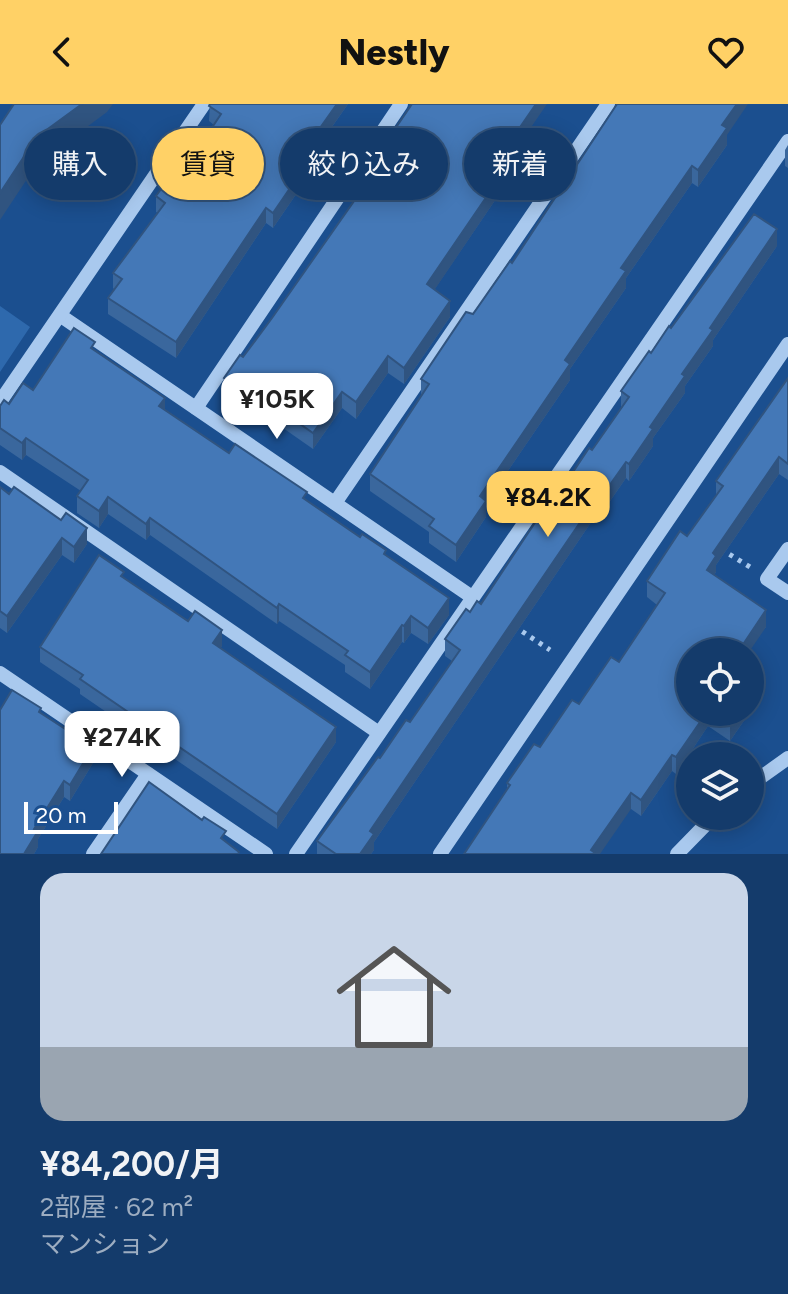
<!DOCTYPE html>
<html lang="ja">
<head>
<meta charset="utf-8">
<style>
	:root { --surface:#143b6b; --page:#1d4271; --text:#f1f3f6; --muted:#9dadc1; --line:#33557e; --accent:#ffd166 }
	body { margin:0; font-family:Figtree,"Noto Sans JP",sans-serif; background:var(--page); color:var(--text); height:100vh; display:flex; flex-direction:column; font-size:30px; white-space:nowrap }
	* { box-sizing:border-box; margin:0 }
	p { font-size:26px; color:var(--muted) }
	.icon { flex:none; width:44px; height:44px; fill:none; stroke:currentColor; stroke-width:2; stroke-linecap:round; stroke-linejoin:round }
	.map { position:relative; height:750px; overflow:hidden }
	.side { display:flex; flex-direction:column; background:var(--surface); flex:1 }
	.side>* { flex:none }
	.hud { position:absolute; left:24px; top:24px; width:740px; height:72px; display:flex; gap:16px }
	.controls { position:absolute; left:676px; top:534px; display:grid; gap:16px }
	.controls a { display:grid; place-items:center; width:88px; height:88px; border-radius:50%; background:var(--surface); box-shadow:0 4px 20px #0003,0 0 0 2px var(--line); font-size:40px }
	.scale { position:absolute; left:24px; bottom:20px; width:94px; box-sizing:border-box; padding-left:8px; border:4px solid #fff; border-top:0; font-size:22px; line-height:28px; white-space:nowrap; color:#fff; -webkit-text-stroke:6px #1b4f8f; paint-order:stroke }
	.price { position:absolute; translate:-50% -68px; padding:0 18px; border-radius:16px; background:#fff; color:#222; font-size:26px; line-height:52px; filter:drop-shadow(0 2px 4px #0008) }
	.price::after { content:''; position:absolute; left:50%; top:48px; width:24px; height:18px; margin-left:-12px; background:inherit; clip-path:polygon(0 0,100% 0,50% 100%) }
	.price.current { background:var(--accent); color:#111 }
	ul { padding:0; list-style:none }
	li { display:grid; align-content:center; gap:16px; height:424px; padding:0 40px }
	li span { display:grid; place-items:center; height:248px; border-radius:24px; color:#555 }
	li>.icon { margin-inline-start:auto }
	span .icon { width:144px; height:144px; fill:#fffc; stroke-width:1 }
	li b { font-size:34px }
	.tag { padding:0 28px; border-radius:36px; background:var(--surface); box-shadow:0 4px 20px #0003,0 0 0 2px var(--line); font-size:28px; line-height:72px }
	.tag.current { background:var(--accent); color:#111 }
	header { display:flex; justify-content:space-between; align-items:center; height:104px; padding:0 40px; background:var(--accent); color:#111; font-size:36px; font-weight:800 }
	.map>svg:first-child { display:block }
	.green { fill:#2e69ad }
	.lines { fill:none; stroke-linecap:round; stroke-linejoin:round }
	.path { stroke:#a9c9ee; stroke-width:5; stroke-dasharray:4 6; stroke-linecap:butt }
	.minor { stroke:#a9c9ee; stroke-width:14 }
	.wall { fill:#3a679d }
	.shaded-wall { fill:#305480 }
	.building { fill:#4478b7; stroke:#305480; stroke-width:2 }
</style>
</head>
<body>
<header><svg class="icon" aria-label="back" viewBox="0 0 24 24"><path d="M15 5l-7 7 7 7"/></svg>Nestly<svg class="icon" aria-label="heart" viewBox="0 0 24 24"><path d="M12 20l-8-8c-3-5 5-10 8-4 3-6 11-1 8 4z"/></svg></header>
<div class="map">
<svg width="788" height="750" viewBox="0 0 788 750">
	<rect width="100%" height="100%" fill="#1b4f8f"/>
	<path class="green" d="M0,202L30,223L0,268Z"/>
	<g class="lines">
		<g class="path">
			<path d="M721,445L750,463"/>
			<path d="M514,522L550,546"/>
		</g>
		<g class="minor">
			<path d="M61,212L472,493"/>
			<path d="M0,298L204,0"/>
			<path d="M196,304L401,0"/>
			<path d="M0,368L379,629"/>
			<path d="M335,399L608,0"/>
			<path d="M788,445L767,475L788,489"/>
			<path d="M0,569L266,750"/>
			<path d="M750,681L788,654"/>
			<path d="M93,750L148,670"/>
			<path d="M296,750L788,37"/>
			<path d="M440,750L788,240"/>
			<path d="M677,750L714,712"/>
		</g>
	</g>
	<g class="wall">
		<path d="M210,0H348L299,70V86L273,124L266,119L176,254L108,210V194L114,185L113,184V169L158,109L156,108V92L187,61L214,21L209,17Z"/>
		<path d="M727,31V41L698,83L692,79L626,174V184L570,265V276L486,399V413L456,458L429,439V428L370,387V370L421,292V275L512,159Z"/>
		<path d="M788,41V64L785,62V46Z"/>
		<path d="M382,44L512,51V67L500,84V89L434,186L450,213L404,280L388,269L356,315L342,304L313,345L263,310L260,315L224,290V274L243,253L272,214L352,99V95L382,52Z"/>
		<path d="M777,142L713,236V242L685,282V289L653,334V342L629,377L626,374L597,416L594,414L374,738V746L371,750H317V737L410,618L452,557L445,552V535L470,508L481,500L555,395L592,346L621,304V287L671,224Z"/>
		<path d="M95,247L165,306L229,349L307,397L386,452L449,511L428,540L411,529L404,539L402,538L370,585L345,568V561L279,517L277,520L150,431L146,436L108,410L99,424L77,409V392L81,387L26,351L22,356L0,341V302L9,300Z"/>
		<path d="M788,274V376L779,370L716,461V468L714,471L766,523L690,608H750L759,595L730,637L708,622L676,670L672,667L641,712L631,705L507,686V679L619,558L657,501L647,493V477L687,432L716,392V377Z"/>
		<path d="M0,383L87,440L74,459L62,451L7,529L0,524Z"/>
		<path d="M124,474L222,542L220,544L336,638L277,725L80,590V585L40,558V543Z"/>
		<path d="M41,610L93,659L70,697L64,693L38,735V743L34,750Z"/>
	</g>
	<g class="shaded-wall">
		<path d="M82,0H113L107,8L37,60L0,116V89L37,33Z"/>
		<path d="M337,0H348L291,81V65Z"/>
		<path d="M536,0H547L512,51V67L500,84V89L427,197V180L498,71L505,45Z"/>
		<path d="M737,0H748L727,31V41L698,83V66L722,21Z"/>
		<path d="M692,62V79L626,174V184L570,265V276L486,399V413L456,458V441L480,392L621,164Z"/>
		<path d="M299,71V86L273,124V109Z"/>
		<path d="M266,104V119L176,254V238Z"/>
		<path d="M777,125V142L713,236V242L685,282V289L653,334V342L629,377V360L650,323L710,224Z"/>
		<path d="M450,197V213L404,280V264Z"/>
		<path d="M388,252V269L356,315V298Z"/>
		<path d="M342,288V304L313,345V329Z"/>
		<path d="M165,294V310L159,302Z"/>
		<path d="M263,294V310L260,315V298Z"/>
		<path d="M26,334V351L22,356V339Z"/>
		<path d="M779,353V370L716,461V468L707,482V466L713,449Z"/>
		<path d="M626,358V374L597,416V399Z"/>
		<path d="M108,393V410L99,424V407Z"/>
		<path d="M594,398V414L374,738V746L371,750H360L370,727Z"/>
		<path d="M150,414V431L146,436V420Z"/>
		<path d="M87,424V440L74,459V443Z"/>
		<path d="M62,434V451L7,529V512Z"/>
		<path d="M449,494V511L428,540V524Z"/>
		<path d="M279,500V517L277,520V504Z"/>
		<path d="M766,506V523L749,548H738Z"/>
		<path d="M411,512V529L404,539V522Z"/>
		<path d="M402,521V538L370,585V568Z"/>
		<path d="M222,526V542L213,555V539Z"/>
		<path d="M759,579V595L730,637V621L739,608H750V592Z"/>
		<path d="M707,608H708V622L676,670V653Z"/>
		<path d="M336,623V638L277,725V710Z"/>
		<path d="M93,643V659L70,697V681Z"/>
		<path d="M672,651V667L641,712V696Z"/>
		<path d="M64,677V693L38,735V743L34,750H24L34,725Z"/>
		<path d="M631,689V705L600,750H591V746Z"/>
	</g>
	<g class="building">
		<path d="M14,0H82L37,33L0,89V21Z"/>
		<path d="M210,0H337L291,65L299,71L273,109L266,104L176,238L108,194L122,175L113,169L165,99L156,92L181,57L187,61L221,10L209,2Z"/>
		<path d="M412,0H536L505,45L512,50L498,71L500,73L427,180L450,197L404,264L388,252L356,298L342,288L313,329L263,294L260,298L224,274L240,251L243,253L272,214L354,97L352,95L386,47L382,44Z"/>
		<path d="M617,0H737L722,21L727,24L698,66L692,62L621,164L626,167L565,256L570,260L480,392L486,397L456,441L429,422L434,415L370,370L429,280L421,275L466,208L473,210L510,157L512,159Z"/>
		<path d="M754,110L777,125L710,224L713,226L682,270L685,272L650,323L653,325L629,360L626,358L597,399L594,398L370,727L374,730L360,750H336L317,737L378,653L380,654L406,616L410,618L460,546L445,535L466,505L470,508L477,497L481,500L552,393L555,395L589,344L592,346L629,293L621,287L649,247L651,249L669,222L671,224Z"/>
		<path d="M74,224L95,238L91,244L165,294L159,302L229,349L235,340L307,388L303,394L360,433L362,430L386,446L384,450L449,494L428,524L411,512L404,522L402,521L370,568L345,551L348,547L279,500L277,504L150,414L146,420L108,393L99,407L77,392L88,376L26,334L22,339L0,324V302L4,296L9,300L23,279L33,286Z"/>
		<path d="M788,274V360L779,353L713,449L716,452L707,466L766,506L738,548H690V608H707L676,653L672,651L641,696L631,689L591,746L595,749V750H464L510,681L507,679L534,640L540,643L572,596L579,600L611,553L619,558L665,489L647,477L680,427L687,432L723,382L716,377Z"/>
		<path d="M0,383L9,390L14,383L61,416L66,409L87,424L74,443L62,434L7,512L0,507Z"/>
		<path d="M99,451L124,468L121,472L188,517L195,507L222,526L213,539L336,623L277,710L80,575L83,571L40,543Z"/>
		<path d="M750,573L759,579L750,592Z"/>
		<path d="M12,586L41,604L39,608L93,643L70,681L64,677L34,725L38,727L24,750H0V606Z"/>
		<path d="M712,608H739L730,621Z"/>
		<path d="M149,678L202,716L204,713L226,727L221,734L239,748L238,750H101Z"/>
	</g>
</svg>
<div class="controls">
<a><svg class="icon" aria-label="locate" viewBox="0 0 24 24"><circle cx="12" cy="12" r="6"/><path d="M12 2v4M12 18v4M2 12h4M18 12h4"/></svg></a>
<a><svg class="icon" aria-label="layers" viewBox="0 0 24 24"><path d="M12 4l9 5-9 5-9-5zM3 14l9 5 9-5"/></svg></a>
</div>
<div class="scale">20 m</div>
<b class="price" style="left:277px;top:337px">¥105K</b>
<b class="price current" style="left:548px;top:435px">¥84.2K</b>
<b class="price" style="left:122px;top:675px">¥274K</b>
<div class="hud">
<a class="tag">購入</a>
<a class="tag current">賃貸</a>
<a class="tag">絞り込み</a>
<a class="tag">新着</a>
</div>
</div>
<section class="side">
<ul>
<li><span style="background:linear-gradient(#c9d6e8 70%,#9aa5b1 0)"><svg class="icon" aria-label="home" viewBox="0 0 24 24"><path d="M3 11l9-7 9 7M6 9v11h12V9"/></svg></span><div><b>¥84,200/月</b><p>2部屋 · 62 m²</p><p>マンション</p></div></li>
</ul>
</section>
</body>
</html>
